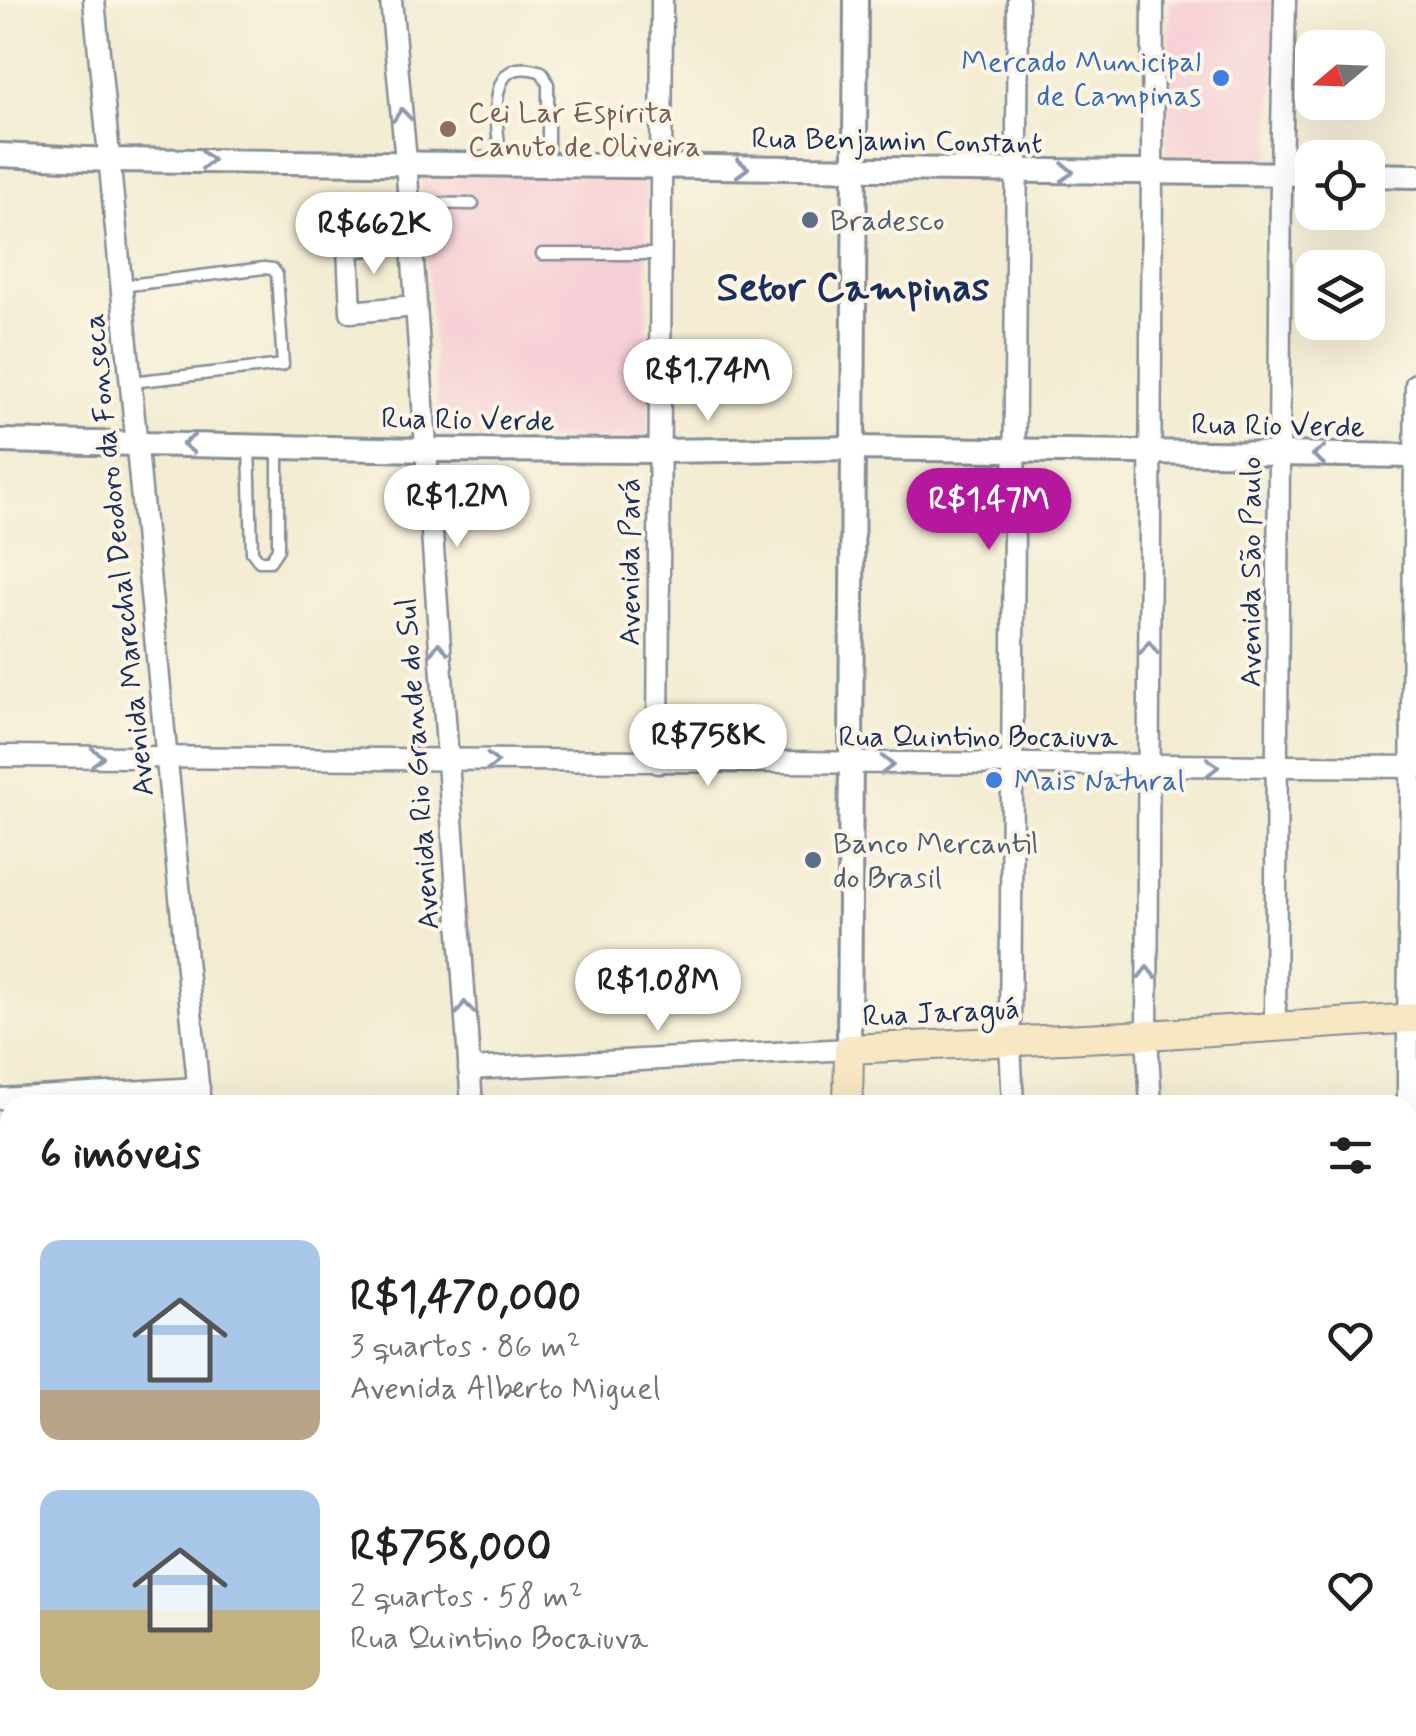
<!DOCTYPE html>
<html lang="pt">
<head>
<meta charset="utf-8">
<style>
	:root { --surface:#fff; --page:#f6f6f6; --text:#202124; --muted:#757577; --accent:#b5179e }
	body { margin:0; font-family:Mynerve,sans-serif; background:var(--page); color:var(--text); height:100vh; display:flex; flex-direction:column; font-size:38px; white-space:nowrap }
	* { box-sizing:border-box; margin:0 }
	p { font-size:32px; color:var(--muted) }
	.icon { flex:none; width:55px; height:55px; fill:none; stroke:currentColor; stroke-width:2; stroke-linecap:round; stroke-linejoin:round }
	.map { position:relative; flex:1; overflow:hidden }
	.details { position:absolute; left:0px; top:1095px; width:1418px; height:642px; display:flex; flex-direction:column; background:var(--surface); border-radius:30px 30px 0 0; box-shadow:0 10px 40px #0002 }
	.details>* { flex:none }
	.needle { width:65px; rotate:251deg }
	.tools { position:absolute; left:1295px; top:30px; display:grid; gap:20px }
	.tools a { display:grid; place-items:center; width:90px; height:90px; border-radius:20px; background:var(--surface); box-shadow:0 10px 40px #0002; font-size:50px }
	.price { position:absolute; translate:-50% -85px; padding:0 22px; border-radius:35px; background:#fff; color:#222; font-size:32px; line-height:65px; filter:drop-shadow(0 2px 5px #0008) }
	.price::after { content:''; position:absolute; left:50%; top:60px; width:30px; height:22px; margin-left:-15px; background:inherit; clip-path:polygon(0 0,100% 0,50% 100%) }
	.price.active { background:var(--accent); color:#fff }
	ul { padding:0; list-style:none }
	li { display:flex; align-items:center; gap:30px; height:250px; padding:0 40px }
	li span { display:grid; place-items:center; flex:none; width:280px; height:200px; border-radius:20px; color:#555 }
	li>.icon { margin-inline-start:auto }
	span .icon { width:120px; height:120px; fill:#fffc; stroke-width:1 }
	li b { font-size:42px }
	h2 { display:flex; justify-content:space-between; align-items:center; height:120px; padding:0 40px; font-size:42px }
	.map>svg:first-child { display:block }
	.built { fill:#f6cfd6 }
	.green { fill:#a5db8c; stroke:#608575; stroke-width:2.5 }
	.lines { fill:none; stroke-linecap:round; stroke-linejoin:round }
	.service-casing { stroke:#878e98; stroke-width:15 }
	.minor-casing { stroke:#878e98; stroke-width:25 }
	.tertiary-casing { stroke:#878e98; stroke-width:28 }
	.secondary-casing { stroke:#878e98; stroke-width:32 }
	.service { stroke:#fff; stroke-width:10 }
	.minor { stroke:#fff; stroke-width:20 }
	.tertiary { stroke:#fff; stroke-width:22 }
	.secondary { stroke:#f7e8c3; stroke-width:28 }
	.oneway { stroke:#8d97ae }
	.shop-dot { fill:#3f7fe0; stroke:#fcf5e5; stroke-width:4 }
	.education-dot { fill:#8d6e63; stroke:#fcf5e5; stroke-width:4 }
	.service-dot { fill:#5c6f8a; stroke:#fcf5e5; stroke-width:4 }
	.labels { text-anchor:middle; stroke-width:8; stroke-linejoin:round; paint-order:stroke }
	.shop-label { font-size:30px; fill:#366cbe; stroke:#fcf5e5; text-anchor:end }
	.education-label { font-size:30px; fill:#785e54; stroke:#fcf5e5; text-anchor:start }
	.street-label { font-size:30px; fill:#1b2f5e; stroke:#fcf5e5 }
	.service-label { font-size:30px; fill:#4e5e75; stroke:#fcf5e5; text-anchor:start }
	.district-label { font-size:40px; font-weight:bold; fill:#1b2f5e; stroke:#fcf5e5 }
</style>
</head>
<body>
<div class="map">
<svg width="1416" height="1736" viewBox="0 0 1416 1736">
	<rect width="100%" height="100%" fill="#fcf5e5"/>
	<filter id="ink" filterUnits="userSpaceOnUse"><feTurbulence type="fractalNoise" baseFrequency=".01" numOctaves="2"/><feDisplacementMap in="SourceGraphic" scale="20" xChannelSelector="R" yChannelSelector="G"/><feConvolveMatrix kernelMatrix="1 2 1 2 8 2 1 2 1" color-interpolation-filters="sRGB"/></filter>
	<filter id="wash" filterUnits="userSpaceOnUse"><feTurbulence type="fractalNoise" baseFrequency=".0048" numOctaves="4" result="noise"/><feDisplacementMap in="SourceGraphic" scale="40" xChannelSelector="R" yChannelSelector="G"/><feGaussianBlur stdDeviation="2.25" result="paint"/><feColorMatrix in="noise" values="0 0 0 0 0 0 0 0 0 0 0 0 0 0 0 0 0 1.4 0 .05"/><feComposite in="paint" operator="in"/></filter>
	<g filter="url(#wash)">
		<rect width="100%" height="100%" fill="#f3ecd2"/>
		<g class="built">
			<path d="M1170,0H1276L1271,158L1166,155Z"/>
			<path d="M420,171L646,181L649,438L440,440Z"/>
			<path d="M1416,1283V1484H1408V1284Z"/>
		</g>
		<path class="green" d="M0,1394H10V1549L0,1550Z"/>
	</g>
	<g filter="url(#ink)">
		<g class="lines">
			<defs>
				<g id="service">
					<path d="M501,163C498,128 481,51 542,72L548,84V163"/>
					<path d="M410,203L473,204"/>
					<path d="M542,254H661"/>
					<path d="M121,286L264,268L273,269L277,275L283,365L131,382"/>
					<path d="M249,446L252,552L259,561H270L278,549V446"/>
					<path d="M340,1728L341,1736"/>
				</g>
				<g id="minor">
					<path d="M94,0L200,1105"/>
					<path d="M391,0L406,161L472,1105"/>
					<path d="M411,241L348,247L351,312L416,306"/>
					<path d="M0,756L1416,767"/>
					<path d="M658,763L662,0"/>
					<path d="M1275,1025L1281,173L1285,0"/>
					<path d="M469,1069L849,1049"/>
					<path d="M0,1099L199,1088"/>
					<path d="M1013,1105L1010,1042L1018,0"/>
					<path d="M1151,1105L1147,1035L1153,0"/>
					<path d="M1408,1274V1033L1416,384"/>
					<path d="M1408,1496H1416"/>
					<path d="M1408,1669H1416"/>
					<path d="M257,1728L258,1736"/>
					<path d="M519,1728L520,1736"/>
					<path d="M1187,1728L1188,1736"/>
					<path d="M362,1736L481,1728"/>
				</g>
				<g id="tertiary">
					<path d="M0,155L110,160L1312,174"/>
					<path d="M1368,175L1416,176"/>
					<path d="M0,441L426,450L660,451L854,448L1416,456"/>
					<path d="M849,1049L856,0"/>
					<path d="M1408,1274L1416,1273"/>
					<path d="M846,1736V1728"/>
				</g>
				<g id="secondary">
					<path d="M848,1105L849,1049L1147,1035L1416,1018"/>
					<path d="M0,1377H10"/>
				</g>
			</defs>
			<use href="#service" class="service-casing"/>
			<use href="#minor" class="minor-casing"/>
			<use href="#tertiary" class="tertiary-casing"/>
			<use href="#secondary" class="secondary-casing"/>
			<use href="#service" class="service"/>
			<use href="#minor" class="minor"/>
			<use href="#tertiary" class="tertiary"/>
			<use href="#secondary" class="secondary"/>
		</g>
		<defs><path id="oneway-chevron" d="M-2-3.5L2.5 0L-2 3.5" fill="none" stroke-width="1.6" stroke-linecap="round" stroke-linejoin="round" transform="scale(2.5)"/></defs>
		<g class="oneway">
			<use href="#oneway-chevron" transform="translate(402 115) rotate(-95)"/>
			<use href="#oneway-chevron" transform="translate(207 160)"/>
			<use href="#oneway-chevron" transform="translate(742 168) rotate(1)"/>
			<use href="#oneway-chevron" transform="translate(1067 172) rotate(1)"/>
			<use href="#oneway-chevron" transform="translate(189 444) rotate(-179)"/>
			<use href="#oneway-chevron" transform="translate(1319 455) rotate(-179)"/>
			<use href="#oneway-chevron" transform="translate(1149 648) rotate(-90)"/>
			<use href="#oneway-chevron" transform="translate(439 649) rotate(-94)"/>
			<use href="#oneway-chevron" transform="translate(97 757)"/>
			<use href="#oneway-chevron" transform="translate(492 762)"/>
			<use href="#oneway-chevron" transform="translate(887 765) rotate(1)"/>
			<use href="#oneway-chevron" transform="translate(1212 767)"/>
			<use href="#oneway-chevron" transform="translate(1147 973) rotate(-90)"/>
			<use href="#oneway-chevron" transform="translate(465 1008) rotate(-94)"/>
		</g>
	</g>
	<g class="shop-dot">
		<circle cx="1221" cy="78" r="10"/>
		<circle cx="994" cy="780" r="10"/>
	</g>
	<circle class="education-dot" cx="448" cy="129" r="10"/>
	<g class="service-dot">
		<circle cx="810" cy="220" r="10"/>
		<circle cx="813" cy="860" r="10"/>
	</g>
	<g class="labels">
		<g class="shop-label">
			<text x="1201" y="71">Mercado Municipal<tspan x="1201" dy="34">de Campinas</tspan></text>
			<text x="1014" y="790" text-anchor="start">Mais Natural</text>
		</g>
		<g class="education-label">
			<text x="468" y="122">Cei Lar Espirita<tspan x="468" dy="34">Canuto de Oliveira</tspan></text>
		</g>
		<g class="street-label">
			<text transform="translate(897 140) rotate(1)" y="10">Rua Benjamin Constant</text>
			<text transform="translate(468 419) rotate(1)" y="10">Rua Rio Verde</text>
			<text transform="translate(1278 425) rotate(1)" y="10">Rua Rio Verde</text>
			<text transform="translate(118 555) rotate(-96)" y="10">Avenida Marechal Deodoro da Fonseca</text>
			<text transform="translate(629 562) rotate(-90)" y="10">Avenida Pará</text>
			<text transform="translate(1250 572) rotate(-90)" y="10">Avenida São Paulo</text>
			<text x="978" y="746">Rua Quintino Bocaiuva</text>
			<text transform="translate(417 764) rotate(-94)" y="10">Avenida Rio Grande do Sul</text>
			<text transform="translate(941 1012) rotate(-3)" y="10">Rua Jaraguá</text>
		</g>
		<g class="service-label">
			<text x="830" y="230">Bradesco</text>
			<text x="833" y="853">Banco Mercantil<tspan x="833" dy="34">do Brasil</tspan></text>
		</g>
		<g class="district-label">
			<text x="853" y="300">Setor Campinas</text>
		</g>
	</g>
</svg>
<div class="tools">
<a><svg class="needle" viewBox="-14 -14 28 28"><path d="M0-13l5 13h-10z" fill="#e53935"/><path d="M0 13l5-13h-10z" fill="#757577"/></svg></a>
<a><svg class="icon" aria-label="locate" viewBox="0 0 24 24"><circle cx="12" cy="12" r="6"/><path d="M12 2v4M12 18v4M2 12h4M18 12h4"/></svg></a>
<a><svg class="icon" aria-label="layers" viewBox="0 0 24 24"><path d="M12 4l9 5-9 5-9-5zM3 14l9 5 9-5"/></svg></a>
</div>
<b class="price" style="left:374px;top:277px">R$662K</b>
<b class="price" style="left:708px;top:424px">R$1.74M</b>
<b class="price" style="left:457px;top:550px">R$1.2M</b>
<b class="price active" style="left:989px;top:553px">R$1.47M</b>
<b class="price" style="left:708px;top:789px">R$758K</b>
<b class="price" style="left:658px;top:1034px">R$1.08M</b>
<section class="details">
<h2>6 imóveis<svg class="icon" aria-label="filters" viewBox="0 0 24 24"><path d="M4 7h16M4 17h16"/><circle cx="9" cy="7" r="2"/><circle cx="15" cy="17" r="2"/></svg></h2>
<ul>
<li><span style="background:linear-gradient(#a9c7e8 75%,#b9a48a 0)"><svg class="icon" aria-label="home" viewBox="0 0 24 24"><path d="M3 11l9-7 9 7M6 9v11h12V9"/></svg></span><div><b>R$1,470,000</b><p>3 quartos · 86 m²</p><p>Avenida Alberto Miguel</p></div><svg class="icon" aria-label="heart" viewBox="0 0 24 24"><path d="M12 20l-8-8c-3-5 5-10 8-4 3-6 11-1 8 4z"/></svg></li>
<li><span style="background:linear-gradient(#a9c7e8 60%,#c2b280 0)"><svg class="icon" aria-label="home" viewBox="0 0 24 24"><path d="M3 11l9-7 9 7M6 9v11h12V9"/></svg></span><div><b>R$758,000</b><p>2 quartos · 58 m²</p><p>Rua Quintino Bocaiuva</p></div><svg class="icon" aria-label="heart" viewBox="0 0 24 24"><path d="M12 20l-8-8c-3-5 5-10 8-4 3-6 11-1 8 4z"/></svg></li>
</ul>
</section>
</div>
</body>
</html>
